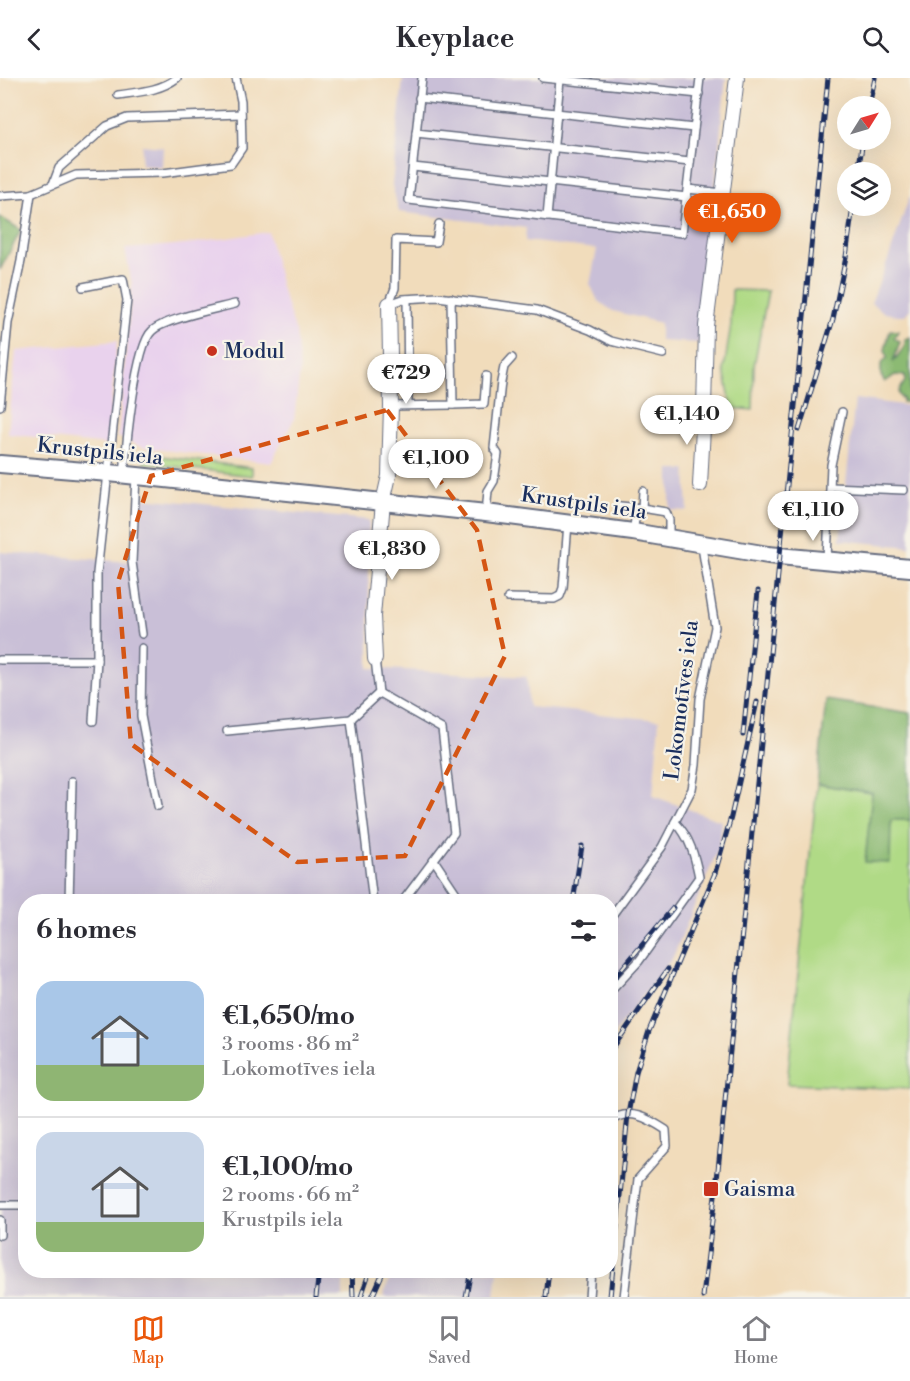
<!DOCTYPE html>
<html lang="en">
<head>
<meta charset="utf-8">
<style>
	:root { --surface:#fff; --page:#f7f7f7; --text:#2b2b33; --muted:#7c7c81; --line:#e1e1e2; --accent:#ea580c }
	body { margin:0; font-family:"Libre Bodoni",serif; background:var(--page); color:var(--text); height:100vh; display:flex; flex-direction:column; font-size:22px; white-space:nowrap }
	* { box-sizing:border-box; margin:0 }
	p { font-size:20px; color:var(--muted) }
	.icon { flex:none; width:33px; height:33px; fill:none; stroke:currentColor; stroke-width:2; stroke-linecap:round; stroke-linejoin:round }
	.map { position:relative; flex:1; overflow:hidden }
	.details { position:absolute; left:18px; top:816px; width:600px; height:384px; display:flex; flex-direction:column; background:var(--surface); border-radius:24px; box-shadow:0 6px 24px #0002 }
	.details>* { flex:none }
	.needle { width:39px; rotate:53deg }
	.controls { position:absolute; left:837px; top:18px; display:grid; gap:12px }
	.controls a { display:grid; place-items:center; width:54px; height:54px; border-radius:50%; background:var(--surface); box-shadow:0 6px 24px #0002; font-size:30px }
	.price { position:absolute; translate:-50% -51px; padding:0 14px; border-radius:21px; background:#fff; color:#222; font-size:20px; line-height:39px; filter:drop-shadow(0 2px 3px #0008) }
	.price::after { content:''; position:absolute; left:50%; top:36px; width:18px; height:14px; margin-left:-9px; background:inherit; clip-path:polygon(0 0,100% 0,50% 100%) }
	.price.selected { background:var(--accent); color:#fff }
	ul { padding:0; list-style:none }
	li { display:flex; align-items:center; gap:18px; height:150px; padding:0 18px }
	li+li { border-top:2px solid var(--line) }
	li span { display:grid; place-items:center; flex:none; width:168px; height:120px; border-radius:18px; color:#555 }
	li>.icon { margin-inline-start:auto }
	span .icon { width:72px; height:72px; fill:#fffc; stroke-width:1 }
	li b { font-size:26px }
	h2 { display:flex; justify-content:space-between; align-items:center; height:72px; padding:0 18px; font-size:26px }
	header { display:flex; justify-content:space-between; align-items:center; height:78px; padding:0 18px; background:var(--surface); font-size:27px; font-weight:700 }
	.tab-bar { display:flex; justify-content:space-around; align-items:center; height:84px; border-top:2px solid var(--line); background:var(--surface); font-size:16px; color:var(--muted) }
	.tab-bar a { display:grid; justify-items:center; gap:3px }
	.tab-bar .selected { color:var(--accent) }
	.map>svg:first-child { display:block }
	.built { fill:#e9d2ed }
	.industrial { fill:#c9bfd7 }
	.green { fill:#b0da86; stroke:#668472; stroke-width:1.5 }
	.forest { fill:#8cba73; stroke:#547468; stroke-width:1.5 }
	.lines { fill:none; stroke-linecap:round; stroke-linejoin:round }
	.service-casing { stroke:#666c7f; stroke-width:10 }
	.minor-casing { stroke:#666c7f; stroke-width:16 }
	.tertiary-casing { stroke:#666c7f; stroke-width:20 }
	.service { stroke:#fff; stroke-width:7 }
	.minor { stroke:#fff; stroke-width:14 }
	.tertiary { stroke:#fff; stroke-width:16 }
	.rail-casing { stroke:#1b2f5e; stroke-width:5 }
	.rail { stroke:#f7f3e8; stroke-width:3; stroke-dasharray:9; stroke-linecap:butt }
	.marked { fill:none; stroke:#d45514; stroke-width:4.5; stroke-dasharray:12 8; stroke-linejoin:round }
	.poi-dot { fill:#c8321e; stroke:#f7f3e8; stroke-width:2 }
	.labels { text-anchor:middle; stroke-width:4.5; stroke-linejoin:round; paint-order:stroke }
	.poi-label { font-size:21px; fill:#1b2f5e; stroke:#f7f3e8; text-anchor:start }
	.street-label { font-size:21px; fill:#1b2f5e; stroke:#f7f3e8 }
</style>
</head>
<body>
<header><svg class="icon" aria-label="back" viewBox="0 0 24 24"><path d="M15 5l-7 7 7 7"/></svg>Keyplace<svg class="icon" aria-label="search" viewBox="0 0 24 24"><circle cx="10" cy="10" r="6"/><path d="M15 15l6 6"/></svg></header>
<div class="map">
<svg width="910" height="1219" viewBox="0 0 910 1219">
	<rect width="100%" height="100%" fill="#f7f3e8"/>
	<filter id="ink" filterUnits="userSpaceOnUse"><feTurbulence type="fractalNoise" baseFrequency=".0167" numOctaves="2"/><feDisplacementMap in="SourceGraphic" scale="12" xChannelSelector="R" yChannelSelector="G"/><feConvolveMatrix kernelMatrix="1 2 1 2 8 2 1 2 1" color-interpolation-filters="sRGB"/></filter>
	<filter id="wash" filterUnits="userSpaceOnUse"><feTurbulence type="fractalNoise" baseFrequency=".008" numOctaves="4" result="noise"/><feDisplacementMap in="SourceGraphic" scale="24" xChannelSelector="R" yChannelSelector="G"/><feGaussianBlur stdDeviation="1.35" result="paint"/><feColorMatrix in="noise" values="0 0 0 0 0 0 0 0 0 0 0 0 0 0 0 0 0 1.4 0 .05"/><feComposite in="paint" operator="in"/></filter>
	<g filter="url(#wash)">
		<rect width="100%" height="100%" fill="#f1dcbb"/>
		<g class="built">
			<path d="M268,154L282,213L296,254L300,292L294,341L271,385L141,369L118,359L132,207L125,171L187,166Z"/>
			<path d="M117,263L107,367L8,356L16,273Z"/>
		</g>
		<g class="industrial">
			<path d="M403,0H726L699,265L660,263V245L613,233L598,223L590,206L597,171L525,163L526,150L399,134L392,107Z"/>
			<path d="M142,67L163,69L162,89L141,87Z"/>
			<path d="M910,117V231L905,237H897L885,235L871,225L890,176Z"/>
			<path d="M855,321L910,328V469L840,462Z"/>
			<path d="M670,392H686L688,433L670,432Z"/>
			<path d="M143,420L369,442V590L527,599L529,629L659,642L653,718L721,743L719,769L673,879L611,959L610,824H26V1192L343,1193V1219H0V474L131,484Z"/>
			<path d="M393,1192L498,1193L495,1219H383Z"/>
		</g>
		<g class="green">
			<path d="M732,212L768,213L754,288L753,332L732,330L724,292L731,246Z"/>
			<path d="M145,376L252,390V398L144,385Z"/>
			<path d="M817,706L872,715L891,741L910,742V1011L787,1006Z"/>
		</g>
		<g class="forest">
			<path d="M0,139L21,152L0,192Z"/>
			<path d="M890,252L898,253L894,260L900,264L893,284L905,268V261L910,259V324H902L903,321C894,315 902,309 905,303V298L895,297L885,304L881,298V286L887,280L885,272Z"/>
			<path d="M826,622L910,635V742H891L890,785L865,784L872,715L817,706Z"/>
		</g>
	</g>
	<g filter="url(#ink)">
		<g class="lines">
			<defs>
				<g id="service">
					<path d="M422,0L409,122L682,155L700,0"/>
					<path d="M543,0L699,16"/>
					<path d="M118,17C139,14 160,13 177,0"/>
					<path d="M419,20L694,50"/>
					<path d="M416,55L690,84"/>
					<path d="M413,89L687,119"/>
					<path d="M53,106L59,90L107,48L127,40L241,36"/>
					<path d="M688,111L722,115"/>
					<path d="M0,118L31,116L76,97L163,95L231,86L242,70L241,23L236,0"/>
					<path d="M547,139L560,2"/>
					<path d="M407,221L408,327"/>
					<path d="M389,226L403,221L438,219L537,232L590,252L611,263L663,276"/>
					<path d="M389,226L395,210L396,162L436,164L439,146"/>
					<path d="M453,327L484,326L486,298"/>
					<path d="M0,328L8,245L21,183L31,116"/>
					<path d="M391,328L453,327L451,220"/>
					<path d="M662,331L688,333L704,331"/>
					<path d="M124,397C126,371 135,268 152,253C164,241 216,231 235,226"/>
					<path d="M136,398L132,484L142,556"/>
					<path d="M831,409L904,412"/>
					<path d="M620,428L642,430L643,413"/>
					<path d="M486,435L488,413L494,403L498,376L494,370L501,304L504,289L512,280"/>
					<path d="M633,454L636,436L642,430L666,434L669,442V460"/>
					<path d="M827,482L831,387L842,334"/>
					<path d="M508,520L554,521L560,518L563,510L568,445"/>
					<path d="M142,570L141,638L158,728"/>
					<path d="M0,582H97V495L127,222L123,201L83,209"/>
					<path d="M379,615L442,651L454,755L402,824"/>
					<path d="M93,643L97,582"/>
					<path d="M227,653L351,641"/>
					<path d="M434,782L462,824"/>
					<path d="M69,824L72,703"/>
					<path d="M373,824L351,641L379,615L375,581"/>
					<path d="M610,840L662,769L692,711L696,687L700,621L715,549L703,475V467"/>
					<path d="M610,914L639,883L699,799C695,779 690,759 675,744"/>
					<path d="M610,1044C628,1028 649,1041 666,1052L667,1068L638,1101L624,1219"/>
					<path d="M0,1127H26"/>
					<path d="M0,1142V1157"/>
					<path d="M589,1219L591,1192"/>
				</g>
				<g id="minor">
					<path d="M700,407L704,331L706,248L737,0"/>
					<path d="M375,581L373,538L383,424L389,398L391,328L389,226"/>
				</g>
				<path id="tertiary" d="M0,386L109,395L486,435L633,454L768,477L910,490"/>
			</defs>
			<use href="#service" class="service-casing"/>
			<use href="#minor" class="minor-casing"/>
			<use href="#tertiary" class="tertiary-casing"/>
			<use href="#service" class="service"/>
			<use href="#minor" class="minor"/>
			<use href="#tertiary" class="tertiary"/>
			<defs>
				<g id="rail">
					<path d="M869,28L875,0"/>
					<path d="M858,94L863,62"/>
					<path d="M799,352L833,241L846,179L853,128"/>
					<path d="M743,657L758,513"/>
					<path d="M573,824L582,768"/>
					<path d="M610,905L673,830"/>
					<path d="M610,974L668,891"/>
					<path d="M352,1192L353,1219"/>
					<path d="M316,1219L319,1192"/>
					<path d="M361,1219L370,1192"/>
					<path d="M372,1219L384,1192"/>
					<path d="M466,1219L471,1192"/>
					<path d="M546,1219L549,1192"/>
					<path d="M610,1219L628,1036L636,994L649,953L715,795L731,739L757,624"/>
					<path d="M703,1219L718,1092L828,0"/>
				</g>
			</defs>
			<use href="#rail" class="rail-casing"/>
			<use href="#rail" class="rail"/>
		</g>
	</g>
	<path class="marked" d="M387,332L477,452L505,578L405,778L297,784L131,666L118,504L151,398Z"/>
	<g class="poi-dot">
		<circle cx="212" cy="273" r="6"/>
		<rect x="703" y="1103" width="16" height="16" rx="3"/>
	</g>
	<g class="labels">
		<g class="poi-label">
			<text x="224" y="280">Modul</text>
			<text x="724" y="1118">Gaisma</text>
		</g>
		<g class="street-label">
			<text transform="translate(100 373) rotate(6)" y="7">Krustpils iela</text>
			<text transform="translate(584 425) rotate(8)" y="7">Krustpils iela</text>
			<text transform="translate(681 622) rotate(-83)" y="7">Lokomotīves iela</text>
		</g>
	</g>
</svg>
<div class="controls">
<a><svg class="needle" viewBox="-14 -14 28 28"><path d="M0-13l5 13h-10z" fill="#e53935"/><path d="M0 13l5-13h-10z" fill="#7c7c81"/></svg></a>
<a><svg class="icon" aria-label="layers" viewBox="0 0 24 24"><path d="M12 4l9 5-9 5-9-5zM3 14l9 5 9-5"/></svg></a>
</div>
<b class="price selected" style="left:732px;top:166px">€1,650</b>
<b class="price" style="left:406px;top:327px">€729</b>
<b class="price" style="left:687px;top:368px">€1,140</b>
<b class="price" style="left:436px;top:412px">€1,100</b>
<b class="price" style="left:813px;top:464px">€1,110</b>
<b class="price" style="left:392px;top:503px">€1,830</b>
<section class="details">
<h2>6 homes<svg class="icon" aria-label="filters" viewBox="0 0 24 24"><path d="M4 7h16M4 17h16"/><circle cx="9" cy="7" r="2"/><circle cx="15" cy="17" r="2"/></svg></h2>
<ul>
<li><span style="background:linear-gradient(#a9c7e8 70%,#8fb573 0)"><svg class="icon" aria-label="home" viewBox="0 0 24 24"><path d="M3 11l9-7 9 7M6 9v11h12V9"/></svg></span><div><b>€1,650/mo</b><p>3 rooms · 86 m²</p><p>Lokomotīves iela</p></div></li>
<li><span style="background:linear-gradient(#c9d6e8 75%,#8fb573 0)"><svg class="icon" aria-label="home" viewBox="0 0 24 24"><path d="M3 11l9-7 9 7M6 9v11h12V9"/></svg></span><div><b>€1,100/mo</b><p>2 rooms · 66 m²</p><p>Krustpils iela</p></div></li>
</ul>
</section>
</div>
<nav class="tab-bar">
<a class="selected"><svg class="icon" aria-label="map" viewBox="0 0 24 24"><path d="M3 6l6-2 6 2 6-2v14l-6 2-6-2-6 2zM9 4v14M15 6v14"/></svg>Map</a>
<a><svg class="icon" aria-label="saved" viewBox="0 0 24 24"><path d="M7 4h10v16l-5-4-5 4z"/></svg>Saved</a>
<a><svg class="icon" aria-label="home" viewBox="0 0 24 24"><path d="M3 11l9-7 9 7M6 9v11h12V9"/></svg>Home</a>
</nav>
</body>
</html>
